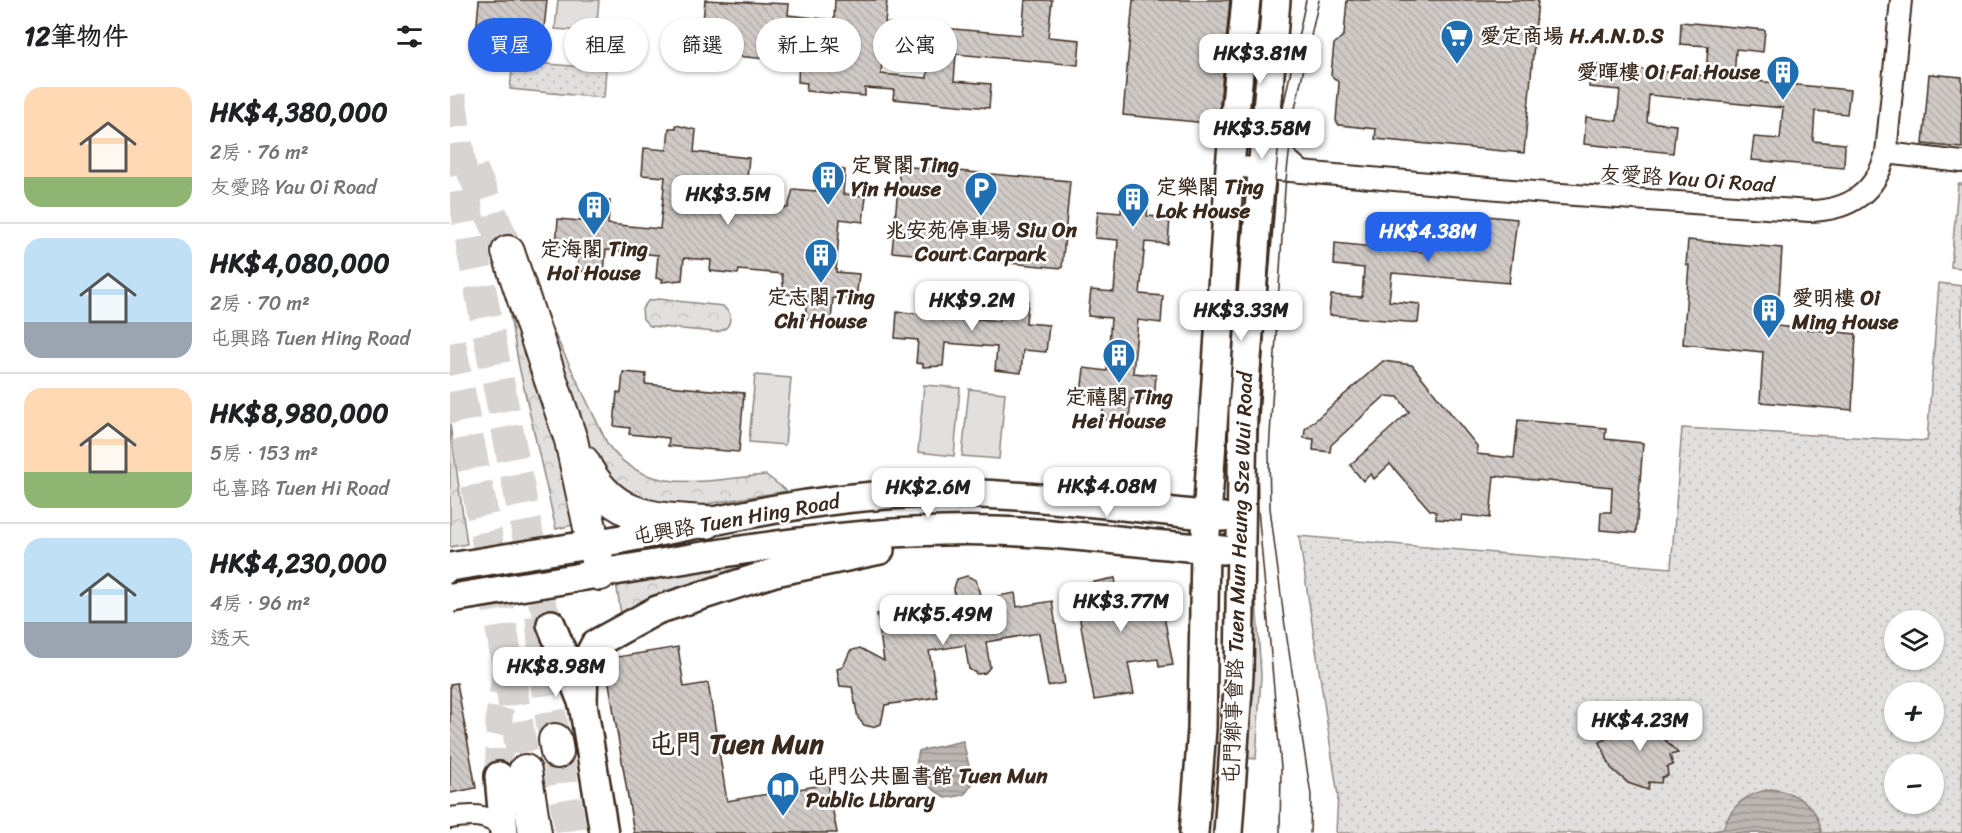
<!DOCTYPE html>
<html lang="zh-TW">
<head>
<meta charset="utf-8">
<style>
	:root { --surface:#fff; --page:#f2f2f2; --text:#202124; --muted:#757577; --line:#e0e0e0; --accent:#2563eb }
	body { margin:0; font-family:Sriracha,"LXGW WenKai TC",sans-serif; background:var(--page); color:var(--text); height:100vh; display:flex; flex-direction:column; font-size:22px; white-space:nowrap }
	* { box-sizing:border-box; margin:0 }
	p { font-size:20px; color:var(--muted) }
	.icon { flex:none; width:33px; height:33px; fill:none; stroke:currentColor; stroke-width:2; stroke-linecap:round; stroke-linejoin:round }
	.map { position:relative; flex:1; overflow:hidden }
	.drawer { display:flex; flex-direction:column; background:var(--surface); width:450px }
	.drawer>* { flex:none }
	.banner { position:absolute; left:18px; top:18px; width:570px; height:54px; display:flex; gap:12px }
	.tools { position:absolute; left:1434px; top:610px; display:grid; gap:12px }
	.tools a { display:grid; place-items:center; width:60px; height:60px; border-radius:50%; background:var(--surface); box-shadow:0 2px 4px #0004; font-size:30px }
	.price { position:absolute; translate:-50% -51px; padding:0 14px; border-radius:12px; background:#fff; color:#222; font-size:20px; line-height:39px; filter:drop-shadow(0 2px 3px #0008) }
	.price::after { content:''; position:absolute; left:50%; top:36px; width:18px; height:14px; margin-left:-9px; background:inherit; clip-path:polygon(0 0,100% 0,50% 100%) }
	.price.current { background:var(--accent); color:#fff }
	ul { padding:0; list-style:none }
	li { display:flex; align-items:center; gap:18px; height:150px; padding:0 24px }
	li+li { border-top:2px solid var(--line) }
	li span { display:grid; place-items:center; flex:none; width:168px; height:120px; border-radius:18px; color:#555 }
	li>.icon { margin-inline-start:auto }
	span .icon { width:72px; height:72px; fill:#fffc; stroke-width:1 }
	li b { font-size:26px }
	h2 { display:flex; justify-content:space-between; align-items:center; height:72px; padding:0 24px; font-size:26px }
	.pill { padding:0 21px; border-radius:27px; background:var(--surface); box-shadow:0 2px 4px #0004; font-size:21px; line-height:54px }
	.pill.current { background:var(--accent); color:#fff }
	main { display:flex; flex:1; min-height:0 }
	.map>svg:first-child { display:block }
	.grass { fill:url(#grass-tufts); stroke:#8e857e; stroke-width:1.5 }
	.forest { fill:url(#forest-crowns); stroke:#8e857e; stroke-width:1.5 }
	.park { fill:url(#park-dots); stroke:#8e857e; stroke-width:1.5; fill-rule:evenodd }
	.pitch { fill:#e2e0de; stroke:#8e857e; stroke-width:1.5 }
	.water { fill:url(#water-rules); stroke:#887e77; stroke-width:1.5 }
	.building { fill:url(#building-back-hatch); stroke:#3b2a1e; stroke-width:1.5; fill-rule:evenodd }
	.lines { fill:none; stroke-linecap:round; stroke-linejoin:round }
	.secondary-tunnel { stroke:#d8d4d2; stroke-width:27; stroke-dasharray:27 14; stroke-linecap:butt }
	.trunk-tunnel { stroke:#d8d4d2; stroke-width:32; stroke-dasharray:32 16; stroke-linecap:butt }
	.minor-casing { stroke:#3b2a1e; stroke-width:24 }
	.secondary-casing { stroke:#3b2a1e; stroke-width:32 }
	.trunk-casing { stroke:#3b2a1e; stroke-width:36 }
	.minor { stroke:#fff; stroke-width:20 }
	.secondary { stroke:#fff; stroke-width:27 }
	.trunk { stroke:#fff; stroke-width:32 }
	.tram { stroke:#3b2a1e; stroke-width:1.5 }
	.secondary-bridge-casing { stroke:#3b2a1e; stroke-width:32; stroke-linecap:butt }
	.secondary-bridge { stroke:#fff; stroke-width:27 }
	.labels { text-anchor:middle; stroke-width:5; stroke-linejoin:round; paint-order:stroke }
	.poi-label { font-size:21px; font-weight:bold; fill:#3b2a1e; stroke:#fff; text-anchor:start }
	.street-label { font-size:21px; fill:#3b2a1e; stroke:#fff }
	.district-label { font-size:27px; font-weight:bold; fill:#3b2a1e; stroke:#fff }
</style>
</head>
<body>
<main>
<section class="drawer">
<h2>12筆物件<svg class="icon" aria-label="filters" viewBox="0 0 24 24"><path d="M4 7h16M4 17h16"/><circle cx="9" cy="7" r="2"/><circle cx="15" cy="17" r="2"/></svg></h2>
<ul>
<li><span style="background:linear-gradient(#ffd9b3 75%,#8fb573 0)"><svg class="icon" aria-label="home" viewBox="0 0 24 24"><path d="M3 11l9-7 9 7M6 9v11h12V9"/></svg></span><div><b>HK$4,380,000</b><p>2房 · 76 m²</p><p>友愛路 Yau Oi Road</p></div></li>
<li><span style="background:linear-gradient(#bfe0f5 70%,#9aa5b1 0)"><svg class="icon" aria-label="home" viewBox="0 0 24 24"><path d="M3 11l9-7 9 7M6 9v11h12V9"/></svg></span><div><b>HK$4,080,000</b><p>2房 · 70 m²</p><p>屯興路 Tuen Hing Road</p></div></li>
<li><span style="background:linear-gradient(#ffd9b3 70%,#8fb573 0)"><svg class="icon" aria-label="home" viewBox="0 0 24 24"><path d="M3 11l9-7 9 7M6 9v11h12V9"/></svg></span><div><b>HK$8,980,000</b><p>5房 · 153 m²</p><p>屯喜路 Tuen Hi Road</p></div></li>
<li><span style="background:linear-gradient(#bfe0f5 70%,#9aa5b1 0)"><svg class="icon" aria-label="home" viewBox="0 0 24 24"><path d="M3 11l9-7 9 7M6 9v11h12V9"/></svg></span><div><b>HK$4,230,000</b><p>4房 · 96 m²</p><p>透天</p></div></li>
</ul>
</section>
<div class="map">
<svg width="1512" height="833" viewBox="0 0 1512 833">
	<defs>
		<pattern id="grass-tufts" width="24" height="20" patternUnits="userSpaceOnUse" patternTransform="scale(1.5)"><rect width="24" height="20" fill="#e2e0de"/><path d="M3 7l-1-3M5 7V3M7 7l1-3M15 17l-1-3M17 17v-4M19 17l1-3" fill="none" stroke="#c3c0be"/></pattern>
		<pattern id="forest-crowns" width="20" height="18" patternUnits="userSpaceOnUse" patternTransform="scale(1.5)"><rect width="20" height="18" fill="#e2e0de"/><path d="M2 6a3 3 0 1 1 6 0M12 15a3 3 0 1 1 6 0" fill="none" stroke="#c3c0be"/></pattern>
		<pattern id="park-dots" width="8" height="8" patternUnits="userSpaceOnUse" patternTransform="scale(1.5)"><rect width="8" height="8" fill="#e2e0de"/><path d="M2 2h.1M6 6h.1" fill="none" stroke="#c3c0be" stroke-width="1.8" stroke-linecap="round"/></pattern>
		<pattern id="water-rules" width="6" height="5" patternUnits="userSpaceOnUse" patternTransform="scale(1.5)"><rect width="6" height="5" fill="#bcb6b3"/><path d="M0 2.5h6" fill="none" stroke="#9a9491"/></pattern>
		<pattern id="building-back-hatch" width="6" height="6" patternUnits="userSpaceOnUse" patternTransform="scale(1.5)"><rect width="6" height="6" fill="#cfcac7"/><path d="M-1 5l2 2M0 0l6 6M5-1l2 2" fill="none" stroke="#b3aeaa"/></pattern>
	</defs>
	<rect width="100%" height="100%" fill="#fff"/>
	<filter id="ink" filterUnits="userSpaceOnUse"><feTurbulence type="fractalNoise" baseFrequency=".0167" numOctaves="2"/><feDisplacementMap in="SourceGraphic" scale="12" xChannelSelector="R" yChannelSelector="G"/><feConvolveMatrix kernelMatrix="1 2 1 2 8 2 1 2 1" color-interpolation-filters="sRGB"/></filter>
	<g filter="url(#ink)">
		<path class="grass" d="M803,553L811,675L806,759L795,758Z"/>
		<g class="forest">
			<path d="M49,255L130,508L127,524L106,529L69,366Z"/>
			<path d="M84,291L158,445C197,498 259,479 316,475L337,491L232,508L178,498L140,459Z"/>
			<path d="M208,299L273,306L280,314C281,325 276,331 265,332L200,326L193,319L192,309L198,301Z"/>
			<path d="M0,424L17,544L0,547Z"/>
			<path d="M373,548L238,589L171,614L166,582Z"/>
		</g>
		<g class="park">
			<path d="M63,61L156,69L154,98L60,89Z"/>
			<path d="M1489,283L1512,286V833H886L888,796L849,536L1221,568L1232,428L1477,441ZM1444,621H1484V660H1444ZM1444,693H1484V732H1444ZM1444,765H1484V804H1444Z"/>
		</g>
		<g class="pitch">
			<path d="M108,0H149L146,32L105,29Z"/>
			<path d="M1508,184H1512V268L1501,267Z"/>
			<path d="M305,375L341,378L335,445L299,442Z"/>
			<path d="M474,385L510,388L504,456L468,452Z"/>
			<path d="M519,389L555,393L549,459L512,456Z"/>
		</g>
		<g class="water">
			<path d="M513,741L523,783L514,795L496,798C476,784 460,779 469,751Z"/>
			<path d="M1321,789C1345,792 1369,805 1371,833H1255L1273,829C1282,805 1295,794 1321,789Z"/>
		</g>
		<g class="building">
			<path d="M29,0H97L93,38L58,34L57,42L43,41L45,25L27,23Z"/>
			<path d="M255,0L339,4L338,15L384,20L385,0H437L435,23L572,35L575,0H602L598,37L630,40L628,65L506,54L504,81L541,84L539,108L443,99L444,90L415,88V96L356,91L357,83L348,82L349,55L319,53L318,59L250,53ZM433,47L480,52L477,78L431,74Z"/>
			<path d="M683,0H780L768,124L673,115Z"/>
			<path d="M897,0H1088L1074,153L925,139L926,129L889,125L886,121L889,83L881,75L884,44L894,35Z"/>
			<path d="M1231,22L1315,30L1313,52L1286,49L1284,79L1400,90L1397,114L1365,111L1363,141L1395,144L1394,168L1301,160L1304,137L1330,139L1333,108L1199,95L1197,122L1226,125L1223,153L1134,144L1136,117L1167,121L1170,90L1139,87L1141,64L1256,76L1258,46L1230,44Z"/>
			<path d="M1479,74L1512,77V148L1473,144Z"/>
			<path d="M226,125L246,130L244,152L299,158L294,205L338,208L343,189L366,191L368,168L375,169V166L395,170L393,194L416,196L413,222L390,219L386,272L409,274L406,300L383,298L381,321L361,322V319H355L357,296L334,294L332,274L289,270L288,274L260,271L261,260L234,258L232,280L212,282L213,279L206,278L208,255L156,250L154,273L127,271L129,248L106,246L108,219L131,221L133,199L154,197L153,201H160L158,224L210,229L215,177L192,175L194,148L217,150L219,128H226Z"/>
			<path d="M450,166L620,181L612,268L442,252Z"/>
			<path d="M680,188L699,193L697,216L720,218L718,244L695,242L690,294L713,296L711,323L688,320L683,373L706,375L704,401L681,399L679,422L672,421V424L652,419L654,396L631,394L634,368L657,371L661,318L638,316L641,290L664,292L668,240L645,238L648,211L671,213L673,190L680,191Z"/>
			<path d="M974,210L1067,219L1059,283L942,273L939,301L970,304L968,323L879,315L881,295L912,297L914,268L884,265L885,243L974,252Z"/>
			<path d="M1238,240L1332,248L1327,326L1406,334L1402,410L1310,402L1313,352L1233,344L1239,265H1236Z"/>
			<path d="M480,289L499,293L497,316L549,321L551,298L578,301L576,323L599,325L596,352L573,350L571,373L545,370L547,347L495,343L493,366L473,367V364L466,363L468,340L445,338L447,312L471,314L473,291L479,292Z"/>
			<path d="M933,361L962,365L1027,446V454L1064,458L1068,420L1156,428L1155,439L1193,443L1186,533L1150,530L1151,512H1161L1162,487L1044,476L1040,518L1012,515L1011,521L986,519V512L980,510L940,464L924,479L921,474L913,481L900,465L959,412L948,397L935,396L881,445L880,452L863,450L864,439L854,438L855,429Z"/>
			<path d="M173,372L196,374L195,384L294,393L289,452L218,446L219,438L179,434L180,428L164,426L167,392L171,393Z"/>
			<path d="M517,576L526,580L531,599L565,593L567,607L602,601L615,683L598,686L589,633L536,642L540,667L535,673L527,674L519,669L515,645L479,651L487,697L435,705L431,724L422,727L414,725L408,718L402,687L390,686L387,669L393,667L400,651L410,648L434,661L427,614L505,602L504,588L507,579Z"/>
			<path d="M665,578L667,590L708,583L723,665L709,667L708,659L678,663L684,694L644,700L624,586Z"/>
			<path d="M228,647L234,687L258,683L277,801L378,784L387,833H184L155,659Z"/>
			<path d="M7,683L26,788L0,793V684Z"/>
			<path d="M1205,711L1214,719L1212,737L1228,753L1220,755L1223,765L1217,767L1218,776L1212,777L1211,783L1199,782L1198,790L1178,783L1161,768L1150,742Z"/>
		</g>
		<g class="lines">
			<g class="secondary-tunnel">
				<path d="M90,598L101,624"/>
				<path d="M49,776V718L57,660"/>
			</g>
			<g class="trunk-tunnel">
				<path d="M0,96L23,252L90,598L98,701L105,740"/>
				<path d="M22,170L58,252"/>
				<path d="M0,343L36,534L75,771"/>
				<path d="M107,752L121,833"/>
			</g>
			<defs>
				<g id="minor">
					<path d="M818,127L828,151L852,172"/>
					<path d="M1436,153L1512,162"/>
					<path d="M780,166L1096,193L1360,211C1400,210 1426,192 1436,153L1451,0"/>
					<path d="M0,818C21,815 36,813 53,828"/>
				</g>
				<g id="secondary">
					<path d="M106,550C212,535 316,505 424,496C540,486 658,506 773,517"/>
					<path d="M129,577C250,557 370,533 493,531C586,528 680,543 773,550"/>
					<path d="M101,624L133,704L154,833"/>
					<path d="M133,704L134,665L145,644L207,610L325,572L430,550"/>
					<path d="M49,776L54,833"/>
					<path d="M744,833L752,729L755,549L780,166L796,0"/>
					<path d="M778,833L789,675L793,408L826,0"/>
				</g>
				<g id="trunk">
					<path d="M58,252L121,440L150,574"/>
					<path d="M133,462C161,519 201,519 257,522"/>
					<path d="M105,740L107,752"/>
					<path d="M75,771L85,833"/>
				</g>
			</defs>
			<use href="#minor" class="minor-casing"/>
			<use href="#secondary" class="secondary-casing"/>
			<use href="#trunk" class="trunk-casing"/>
			<use href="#minor" class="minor"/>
			<use href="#secondary" class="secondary"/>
			<use href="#trunk" class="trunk"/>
			<g class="tram">
				<path d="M830,833L831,768L808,509L807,452L821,222L832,112L856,0"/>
				<path d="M860,833L861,795L834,619L820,508L819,452L835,188L844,113L869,0"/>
			</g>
			<defs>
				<g id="secondary-bridge">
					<path d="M0,567L106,550"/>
					<path d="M2,598L125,578"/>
				</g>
			</defs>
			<use href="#secondary-bridge" class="secondary-bridge-casing"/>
			<use href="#secondary-bridge" class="secondary-bridge"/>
		</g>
	</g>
	<defs>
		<symbol id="supermarket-pin" viewBox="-11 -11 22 30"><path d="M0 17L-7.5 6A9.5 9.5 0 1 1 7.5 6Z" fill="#1f6fb2" stroke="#fff"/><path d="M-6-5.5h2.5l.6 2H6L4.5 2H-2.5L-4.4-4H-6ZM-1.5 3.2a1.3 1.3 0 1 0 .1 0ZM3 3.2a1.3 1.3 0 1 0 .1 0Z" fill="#fff"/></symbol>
		<symbol id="building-pin" viewBox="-11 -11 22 30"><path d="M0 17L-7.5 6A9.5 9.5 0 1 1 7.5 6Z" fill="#1f6fb2" stroke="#fff"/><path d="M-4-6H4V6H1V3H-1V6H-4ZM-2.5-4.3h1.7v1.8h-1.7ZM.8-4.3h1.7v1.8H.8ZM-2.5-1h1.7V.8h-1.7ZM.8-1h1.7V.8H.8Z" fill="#fff"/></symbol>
		<symbol id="parking-pin" viewBox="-11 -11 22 30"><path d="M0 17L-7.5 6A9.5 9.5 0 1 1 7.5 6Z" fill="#1f6fb2" stroke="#fff"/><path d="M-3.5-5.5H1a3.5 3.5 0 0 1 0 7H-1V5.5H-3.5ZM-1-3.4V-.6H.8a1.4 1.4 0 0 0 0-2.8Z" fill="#fff"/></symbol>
		<symbol id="library-pin" viewBox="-11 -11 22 30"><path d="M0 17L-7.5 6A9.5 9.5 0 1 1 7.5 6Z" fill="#1f6fb2" stroke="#fff"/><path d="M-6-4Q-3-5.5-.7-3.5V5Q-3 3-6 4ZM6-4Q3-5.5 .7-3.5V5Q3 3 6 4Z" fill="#fff"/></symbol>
	</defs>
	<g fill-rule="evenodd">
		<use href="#supermarket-pin" x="988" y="17" width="38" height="52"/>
		<use href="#building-pin" x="1314" y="53" width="38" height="52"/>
		<use href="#building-pin" x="359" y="158" width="38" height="52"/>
		<use href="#parking-pin" x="512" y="169" width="38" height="52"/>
		<use href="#building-pin" x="664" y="180" width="38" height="52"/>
		<use href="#building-pin" x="125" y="188" width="38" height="52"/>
		<use href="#building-pin" x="352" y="236" width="38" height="52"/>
		<use href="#building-pin" x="1300" y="291" width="38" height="52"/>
		<use href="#building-pin" x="650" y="336" width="38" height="52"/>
		<use href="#library-pin" x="314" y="769" width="38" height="52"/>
	</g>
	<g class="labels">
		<g class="poi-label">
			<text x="1030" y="43">愛定商場 H.A.N.D.S</text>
			<text x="1310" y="79" text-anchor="end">愛暉樓 Oi Fai House</text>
			<text x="401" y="172">定賢閣 Ting<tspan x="401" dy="24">Yin House</tspan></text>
			<text x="706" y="194">定樂閣 Ting<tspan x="706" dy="24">Lok House</tspan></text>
			<text x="531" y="237" text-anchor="middle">兆安苑停車場 Siu On<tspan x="531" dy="24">Court Carpark</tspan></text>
			<text x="144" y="256" text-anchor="middle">定海閣 Ting<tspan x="144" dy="24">Hoi House</tspan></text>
			<text x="371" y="304" text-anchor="middle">定志閣 Ting<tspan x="371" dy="24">Chi House</tspan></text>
			<text x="1342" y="305">愛明樓 Oi<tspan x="1342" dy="24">Ming House</tspan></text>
			<text x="669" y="404" text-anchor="middle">定禧閣 Ting<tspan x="669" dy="24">Hei House</tspan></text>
			<text x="356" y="783">屯門公共圖書館 Tuen Mun<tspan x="356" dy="24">Public Library</tspan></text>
		</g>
		<g class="street-label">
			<text transform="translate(1237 179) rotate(4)" y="7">友愛路 Yau Oi Road</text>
			<text transform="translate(286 519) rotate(-10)" y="7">屯興路 Tuen Hing Road</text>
			<text transform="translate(788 578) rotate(-88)" y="7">屯門鄉事會路 Tuen Mun Heung Sze Wui Road</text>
		</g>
		<g class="district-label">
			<text x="286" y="753">屯門 Tuen Mun</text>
		</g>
	</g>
</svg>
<div class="tools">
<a><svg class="icon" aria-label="layers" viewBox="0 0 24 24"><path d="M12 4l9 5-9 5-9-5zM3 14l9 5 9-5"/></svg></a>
<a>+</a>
<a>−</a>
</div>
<b class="price" style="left:810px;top:85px">HK$3.81M</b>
<b class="price" style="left:812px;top:160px">HK$3.58M</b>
<b class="price" style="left:278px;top:226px">HK$3.5M</b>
<b class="price current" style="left:978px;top:263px">HK$4.38M</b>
<b class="price" style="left:522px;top:332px">HK$9.2M</b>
<b class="price" style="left:791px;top:342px">HK$3.33M</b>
<b class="price" style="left:657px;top:518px">HK$4.08M</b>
<b class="price" style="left:478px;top:519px">HK$2.6M</b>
<b class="price" style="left:671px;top:633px">HK$3.77M</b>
<b class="price" style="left:493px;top:646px">HK$5.49M</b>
<b class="price" style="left:106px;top:698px">HK$8.98M</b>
<b class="price" style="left:1190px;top:752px">HK$4.23M</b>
<div class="banner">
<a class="pill current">買屋</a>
<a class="pill">租屋</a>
<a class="pill">篩選</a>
<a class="pill">新上架</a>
<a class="pill">公寓</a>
</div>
</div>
</main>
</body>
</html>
